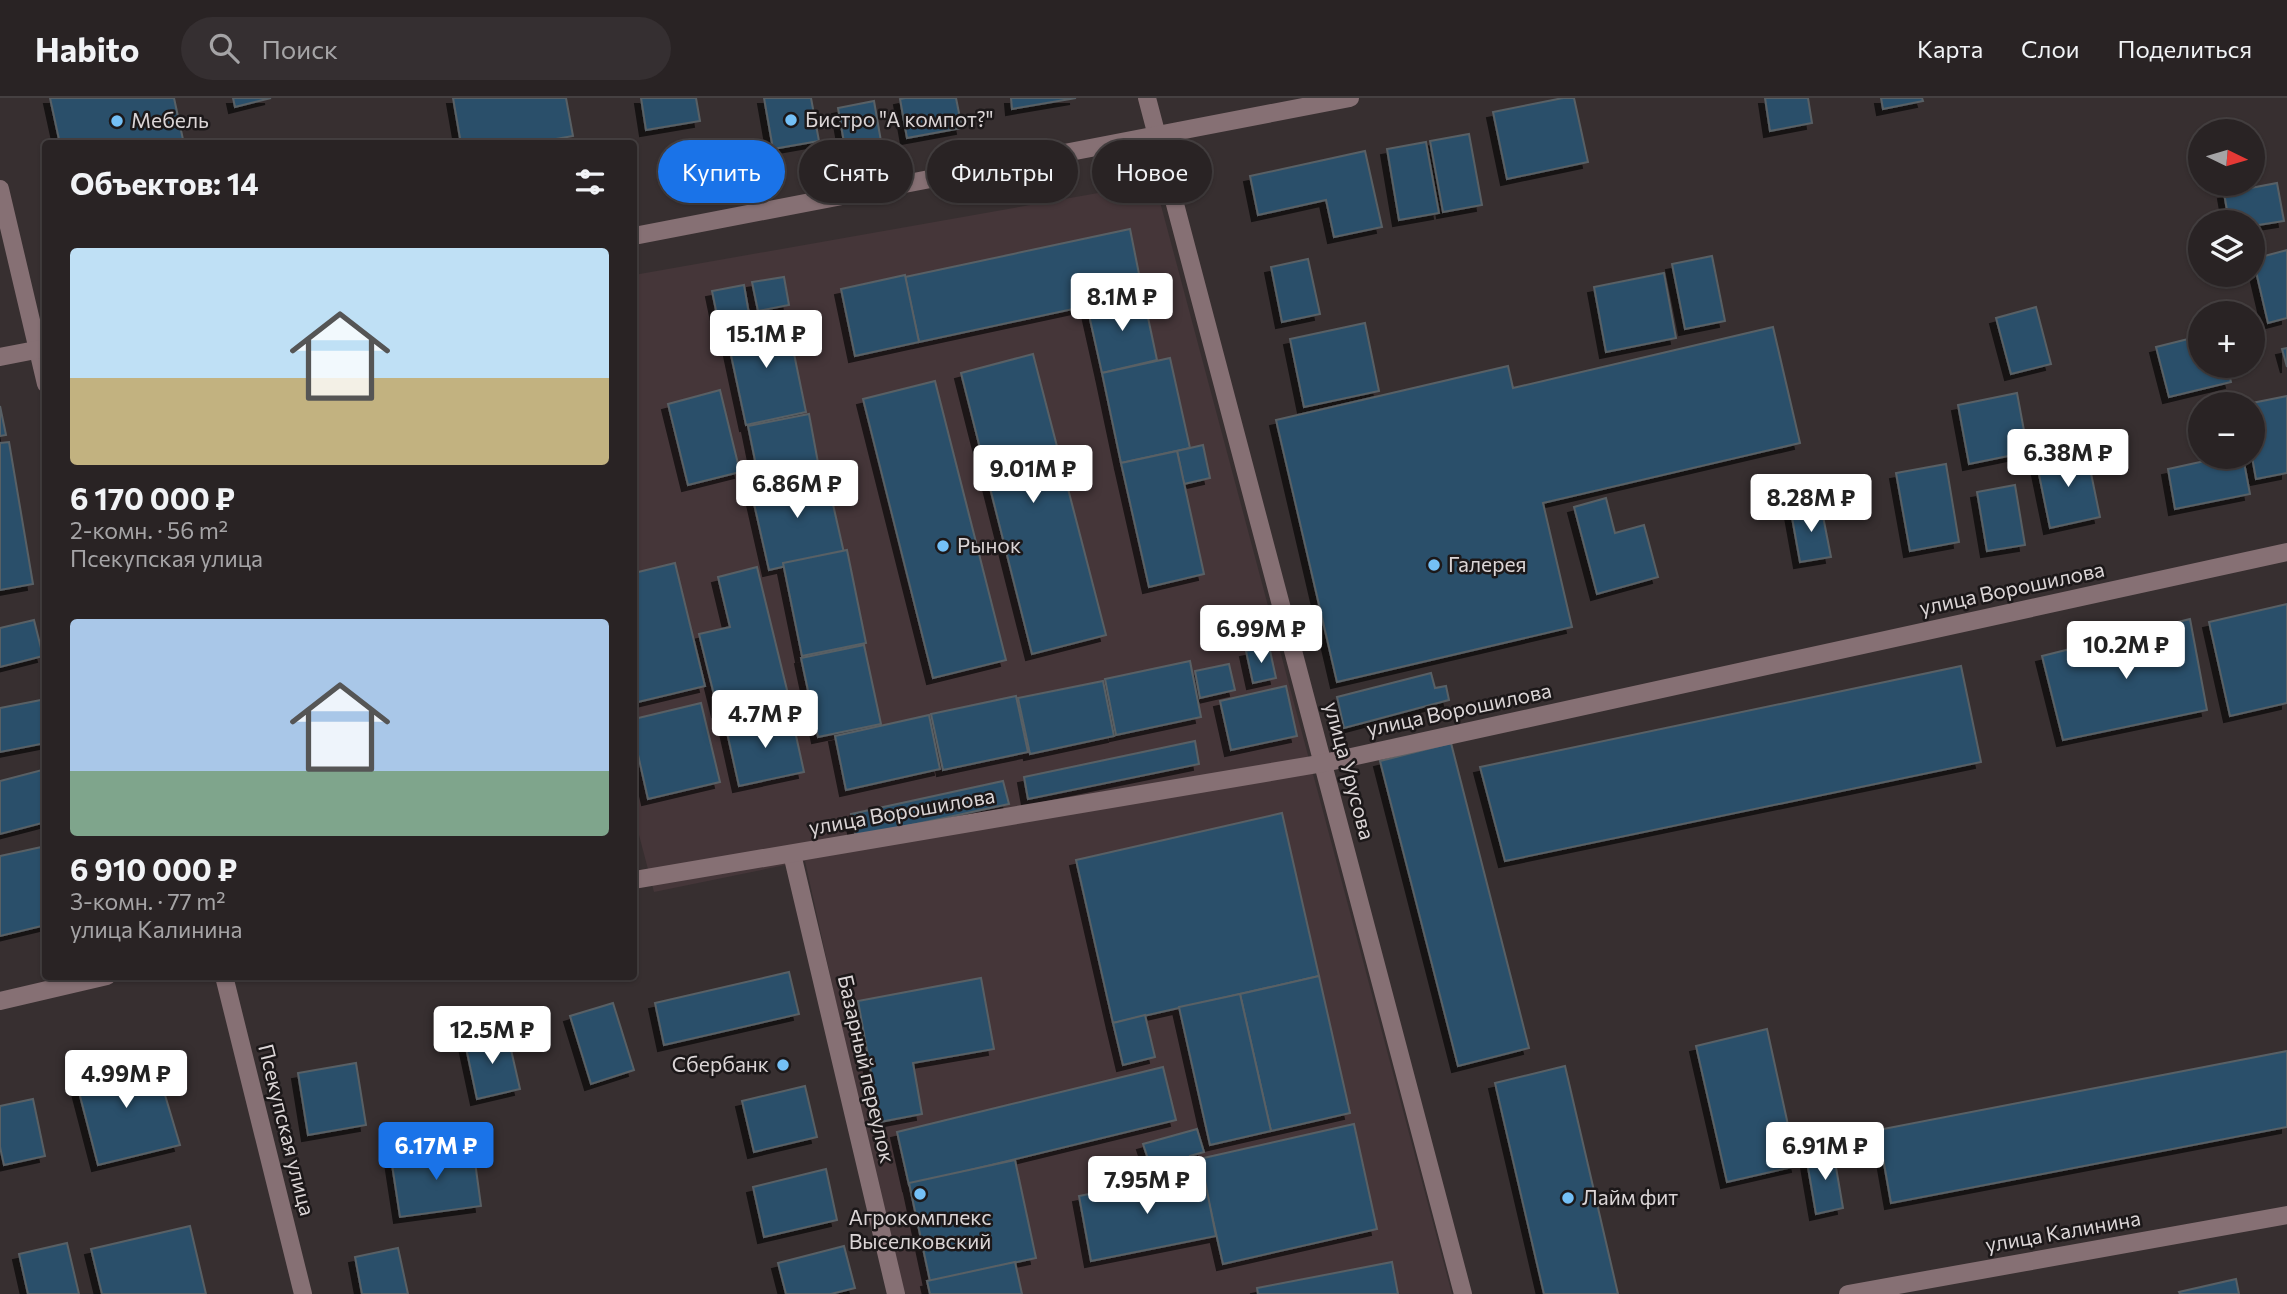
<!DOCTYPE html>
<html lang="ru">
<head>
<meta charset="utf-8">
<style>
	:root { --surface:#292324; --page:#352f31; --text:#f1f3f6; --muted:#a5a4a6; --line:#454041; --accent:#1a73e8 }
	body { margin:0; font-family:Commissioner,sans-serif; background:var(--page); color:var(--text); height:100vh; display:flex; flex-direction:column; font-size:26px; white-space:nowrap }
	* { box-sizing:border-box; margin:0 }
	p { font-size:23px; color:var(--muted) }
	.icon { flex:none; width:38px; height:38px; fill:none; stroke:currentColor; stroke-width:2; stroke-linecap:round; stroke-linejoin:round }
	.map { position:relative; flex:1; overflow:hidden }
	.side { position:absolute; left:42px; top:42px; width:595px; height:840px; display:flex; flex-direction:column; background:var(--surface); border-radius:7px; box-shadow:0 2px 5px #0004,0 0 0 2px var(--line) }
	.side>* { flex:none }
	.guide { position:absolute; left:658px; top:42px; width:665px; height:63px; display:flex; gap:14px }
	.needle { width:46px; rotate:95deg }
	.controls { position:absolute; left:2188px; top:21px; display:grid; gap:14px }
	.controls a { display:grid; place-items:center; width:77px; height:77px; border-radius:50%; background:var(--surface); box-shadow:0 2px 5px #0004,0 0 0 2px var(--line); font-size:35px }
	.price { position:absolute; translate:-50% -60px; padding:0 16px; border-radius:7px; background:#fff; color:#222; font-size:23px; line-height:46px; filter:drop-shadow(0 2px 4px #0008) }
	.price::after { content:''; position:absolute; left:50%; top:42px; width:21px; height:16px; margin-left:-10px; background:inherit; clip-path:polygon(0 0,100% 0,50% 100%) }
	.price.active { background:var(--accent); color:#fff }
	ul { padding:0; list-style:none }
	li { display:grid; align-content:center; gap:14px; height:371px; padding:0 28px }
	li span { display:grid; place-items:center; height:217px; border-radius:7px; color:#555 }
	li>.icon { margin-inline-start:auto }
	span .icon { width:126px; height:126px; fill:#fffc; stroke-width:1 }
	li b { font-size:30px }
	h2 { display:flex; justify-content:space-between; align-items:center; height:84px; padding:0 28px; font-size:30px }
	.chip { padding:0 24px; border-radius:32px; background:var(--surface); box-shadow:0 2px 5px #0004,0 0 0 2px var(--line); font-size:24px; line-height:63px }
	.chip.active { background:var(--accent); color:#fff }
	header { display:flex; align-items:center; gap:42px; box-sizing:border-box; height:98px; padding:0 35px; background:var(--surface); border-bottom:2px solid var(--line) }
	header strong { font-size:33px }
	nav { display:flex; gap:38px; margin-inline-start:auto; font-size:24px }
	.search { width:490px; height:63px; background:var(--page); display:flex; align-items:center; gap:18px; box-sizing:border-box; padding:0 24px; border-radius:38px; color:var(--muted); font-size:26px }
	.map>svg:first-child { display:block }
	.built { fill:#453639 }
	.building { fill:#2a506b; stroke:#596065; stroke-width:2; filter:url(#shadow) }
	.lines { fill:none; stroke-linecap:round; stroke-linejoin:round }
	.minor { stroke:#867074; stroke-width:18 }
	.poi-dot { fill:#74c0f6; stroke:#1c1819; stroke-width:2.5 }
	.labels { text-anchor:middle; stroke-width:5; stroke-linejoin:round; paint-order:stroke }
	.poi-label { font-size:21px; fill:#dbd5d6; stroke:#1c1819; text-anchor:start }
	.street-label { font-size:21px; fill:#dbd5d6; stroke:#1c1819 }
</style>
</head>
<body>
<header>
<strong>Habito</strong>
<div class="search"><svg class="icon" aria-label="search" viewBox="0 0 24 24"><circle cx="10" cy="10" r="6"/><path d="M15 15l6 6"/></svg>Поиск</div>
<nav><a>Карта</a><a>Слои</a><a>Поделиться</a></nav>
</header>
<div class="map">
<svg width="2287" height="1196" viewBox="0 0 2287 1196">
	<defs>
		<filter id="shadow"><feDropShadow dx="-6" dy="6" stdDeviation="0" flood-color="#0009"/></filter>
	</defs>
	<rect width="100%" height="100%" fill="#372f30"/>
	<path class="built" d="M1155,85L1452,1196H900L805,763L654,794L634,718V177Z"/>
	<g class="building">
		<path d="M50,0H174L184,46H60Z"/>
		<path d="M233,0H271L235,9Z"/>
		<path d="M453,0H566L573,38L528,46H461Z"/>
		<path d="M641,0H696L700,23L646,32Z"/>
		<path d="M764,0H811L819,43L773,51Z"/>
		<path d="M905,0H956L962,30L907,40L900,1Z"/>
		<path d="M1011,0H1076L1012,11Z"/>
		<path d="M1563,0H1574L1588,64L1507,81L1493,14Z"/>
		<path d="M1765,0H1808L1812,25L1770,33Z"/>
		<path d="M1881,0H1922L1923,3L1883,11Z"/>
		<path d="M874,3L882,49L846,56L838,10Z"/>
		<path d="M1469,36L1482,107L1443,114L1430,43Z"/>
		<path d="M1426,44L1439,115L1399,122L1387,51Z"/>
		<path d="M1365,53L1382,129L1334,139L1326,102L1258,117L1250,78Z"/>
		<path d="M2277,85L2284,123L2252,128V124H2229L2224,95Z"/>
		<path d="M1130,131L1143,196L919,244L905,179Z"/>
		<path d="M2287,152V220L2268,225L2253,161Z"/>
		<path d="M1712,158L1725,223L1685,231L1672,166Z"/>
		<path d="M1308,161L1320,216L1282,224L1271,169Z"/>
		<path d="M1664,175L1676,240L1606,254L1594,189Z"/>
		<path d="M905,177L919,244L855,258L841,191Z"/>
		<path d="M784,179L789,207L758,213L752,184Z"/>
		<path d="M744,187L749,216L718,222L712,193Z"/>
		<path d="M1143,196L1157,262L1102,275L1087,208Z"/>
		<path d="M2036,209L2051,266L2011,276L1996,220Z"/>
		<path d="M786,217L806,314L746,327L725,229Z"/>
		<path d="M1365,225L1379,293L1304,309L1290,241Z"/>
		<path d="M1773,229L1800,345L1543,405L1572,529L1337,584L1276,322L1508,268L1513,290Z"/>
		<path d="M2200,238V268H2227L2231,284L2169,299L2156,249Z"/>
		<path d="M2287,250V269L2282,251Z"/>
		<path d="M1033,256L1106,537L1032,556L961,275Z"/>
		<path d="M1170,260L1190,350L1121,365L1102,275Z"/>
		<path d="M935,283L1006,562L933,580L863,301Z"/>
		<path d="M720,292L740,374L688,387L668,306Z"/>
		<path d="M2017,295L2028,354L1969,366L1958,307Z"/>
		<path d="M2287,298V375L2256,381L2252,359V306H2247Z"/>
		<path d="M0,308L6,337L0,338Z"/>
		<path d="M809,316L819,370L759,382L748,328Z"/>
		<path d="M9,344L33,486L0,492V345Z"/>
		<path d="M1203,347L1210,380L1184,386L1177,353Z"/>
		<path d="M2086,351L2100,419L2050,430L2036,362Z"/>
		<path d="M1177,353L1204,476L1149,489L1121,365Z"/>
		<path d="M2223,359H2243L2250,396L2175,411L2168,371Z"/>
		<path d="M1946,366L1959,444L1910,453L1896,375Z"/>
		<path d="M825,371L844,455L769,472L750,388Z"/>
		<path d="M2015,387L2025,447L1987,453L1977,394Z"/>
		<path d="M1606,400L1615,435L1644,427L1658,479L1597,496L1574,409Z"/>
		<path d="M1821,408L1831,459L1800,464L1791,414Z"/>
		<path d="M847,452L866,545L802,558L783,465Z"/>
		<path d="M675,465L705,588L634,605V475Z"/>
		<path d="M757,469L788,596L718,613L699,536L730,529L718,479Z"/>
		<path d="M2287,506V605L2230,618L2209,524Z"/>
		<path d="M2190,521L2207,612L2063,642L2042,558Z"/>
		<path d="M34,522L43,558L0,569V530Z"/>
		<path d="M864,547L881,626L818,639L801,560Z"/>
		<path d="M1269,548L1276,580L1253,585L1246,553Z"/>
		<path d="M1190,563L1201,619L1116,637L1105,581Z"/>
		<path d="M1229,566L1235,592L1200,600L1195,573Z"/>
		<path d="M1961,568L1981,664L1505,763L1480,669Z"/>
		<path d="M1431,575L1435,590L1446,588L1449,602L1344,630L1337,599Z"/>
		<path d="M1103,583L1114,638L1030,656L1018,600Z"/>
		<path d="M1286,588L1297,638L1231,652L1220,603Z"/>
		<path d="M1016,598L1028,654L943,672L931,616Z"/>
		<path d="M46,601V645L0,654V610Z"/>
		<path d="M701,605L720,684L648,701L634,639V621Z"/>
		<path d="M791,615L804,674L739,688L726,630Z"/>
		<path d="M929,617L940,671L846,692L835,638Z"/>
		<path d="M1195,643L1199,666L1028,701L1024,679Z"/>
		<path d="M1451,645L1529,950L1458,968L1380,663Z"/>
		<path d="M46,671V724L0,736V683Z"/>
		<path d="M1003,683L1009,706L856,739L851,716Z"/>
		<path d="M1282,715L1319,878L1113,925L1076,762Z"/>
		<path d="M46,748V827L0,838V758Z"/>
		<path d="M789,874L799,916L664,947L655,905Z"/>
		<path d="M1319,878L1350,1015L1271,1033L1240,896Z"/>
		<path d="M981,880L994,951L913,965L922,1016L880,1024L858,903Z"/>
		<path d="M1240,896L1271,1033L1210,1047L1179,909Z"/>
		<path d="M613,905L634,972L591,986L570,918Z"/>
		<path d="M1145,917L1155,959L1123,967L1113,925Z"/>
		<path d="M1767,931L1797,1068L1727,1084L1696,948Z"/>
		<path d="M507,934L520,991L477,1001L465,945Z"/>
		<path d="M2287,953V1029L1891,1105L1878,1032Z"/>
		<path d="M153,957L180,1047L98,1067L74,975Z"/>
		<path d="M356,965L366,1027L308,1037L298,975Z"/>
		<path d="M1565,968L1618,1196H1544L1495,985Z"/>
		<path d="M1163,969L1176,1022L909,1087L897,1034Z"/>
		<path d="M805,988L817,1039L754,1054L742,1003Z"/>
		<path d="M33,1001L45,1058L4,1067L0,1049V1008Z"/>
		<path d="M1354,1026L1377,1131L1223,1166L1199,1061Z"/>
		<path d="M1197,1031L1204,1054L1190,1058L1192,1065L1153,1076L1143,1046Z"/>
		<path d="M473,1049L481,1108L400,1119L391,1060Z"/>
		<path d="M1833,1052L1843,1110L1816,1116L1806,1058Z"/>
		<path d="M1015,1062L1036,1160L930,1183L909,1085Z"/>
		<path d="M826,1071L837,1122L764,1139L753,1089Z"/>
		<path d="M1203,1073L1216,1138L1091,1163L1079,1098Z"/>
		<path d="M190,1128L206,1196H102L91,1151Z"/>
		<path d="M67,1145L79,1196H28L19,1156Z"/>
		<path d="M844,1148L855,1190L831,1196H786L778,1165Z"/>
		<path d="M398,1150L408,1196H362L355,1159Z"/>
		<path d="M1015,1164L1022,1196H930L927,1183Z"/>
		<path d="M1392,1164L1398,1196H1258L1257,1190Z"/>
		<path d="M2236,1181L2239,1196H2180L2179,1194Z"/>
	</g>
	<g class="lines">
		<g class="minor">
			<path d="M1147,0L1463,1196"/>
			<path d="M0,91L46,286"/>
			<path d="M634,138L1350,0"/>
			<path d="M0,259L46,250"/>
			<path d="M792,756L896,1196"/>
			<path d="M634,782L1324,665L2287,454"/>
			<path d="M224,878L303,1196"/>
			<path d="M0,903L107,878"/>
			<path d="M1848,1196L2287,1117"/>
		</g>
	</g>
	<g class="poi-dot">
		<circle cx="791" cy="22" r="7"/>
		<circle cx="117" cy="23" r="7"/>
		<circle cx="943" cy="448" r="7"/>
		<circle cx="1434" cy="467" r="7"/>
		<circle cx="783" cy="967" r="7"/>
		<circle cx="920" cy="1096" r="7"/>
		<circle cx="1568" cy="1100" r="7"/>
	</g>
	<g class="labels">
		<g class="poi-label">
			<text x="805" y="29">Бистро "А компот?"</text>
			<text x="131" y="30">Мебель</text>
			<text x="957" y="455">Рынок</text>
			<text x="1448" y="474">Галерея</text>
			<text x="769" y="974" text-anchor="end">Сбербанк</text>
			<text x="1582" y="1107">Лайм фит</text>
			<text x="920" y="1127" text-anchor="middle">Агрокомплекс<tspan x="920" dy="24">Выселковский</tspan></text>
		</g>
		<g class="street-label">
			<text transform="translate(2012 491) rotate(-12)" y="7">улица Ворошилова</text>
			<text transform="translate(1459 612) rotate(-12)" y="7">улица Ворошилова</text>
			<text transform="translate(1349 673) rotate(75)" y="7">улица Урусова</text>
			<text transform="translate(902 714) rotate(-10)" y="7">улица Ворошилова</text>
			<text transform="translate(866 971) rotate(77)" y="7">Базарный переулок</text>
			<text transform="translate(286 1032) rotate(76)" y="7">Псекупская улица</text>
			<text transform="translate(2063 1134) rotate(-10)" y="7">улица Калинина</text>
		</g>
	</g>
</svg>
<div class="controls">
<a><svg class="needle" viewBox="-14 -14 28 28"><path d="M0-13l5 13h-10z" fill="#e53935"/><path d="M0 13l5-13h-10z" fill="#a5a4a6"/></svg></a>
<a><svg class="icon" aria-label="layers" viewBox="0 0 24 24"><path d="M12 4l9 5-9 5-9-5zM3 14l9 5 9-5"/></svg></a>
<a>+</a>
<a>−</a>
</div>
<b class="price" style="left:1122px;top:235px">8.1M ₽</b>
<b class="price" style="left:766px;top:272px">15.1M ₽</b>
<b class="price" style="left:2068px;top:391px">6.38M ₽</b>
<b class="price" style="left:1033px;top:407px">9.01M ₽</b>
<b class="price" style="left:797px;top:422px">6.86M ₽</b>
<b class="price" style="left:1811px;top:436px">8.28M ₽</b>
<b class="price" style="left:1261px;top:567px">6.99M ₽</b>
<b class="price" style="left:2126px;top:583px">10.2M ₽</b>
<b class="price" style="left:765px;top:652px">4.7M ₽</b>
<b class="price" style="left:492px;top:968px">12.5M ₽</b>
<b class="price" style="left:126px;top:1012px">4.99M ₽</b>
<b class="price active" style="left:436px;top:1084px">6.17M ₽</b>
<b class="price" style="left:1825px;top:1084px">6.91M ₽</b>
<b class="price" style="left:1147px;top:1118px">7.95M ₽</b>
<div class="guide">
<a class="chip active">Купить</a>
<a class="chip">Снять</a>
<a class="chip">Фильтры</a>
<a class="chip">Новое</a>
</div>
<section class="side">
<h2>Объектов: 14<svg class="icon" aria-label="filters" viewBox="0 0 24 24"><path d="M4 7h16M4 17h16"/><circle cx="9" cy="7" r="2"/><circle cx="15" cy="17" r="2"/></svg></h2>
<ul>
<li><span style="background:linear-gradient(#bfe0f5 60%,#c2b280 0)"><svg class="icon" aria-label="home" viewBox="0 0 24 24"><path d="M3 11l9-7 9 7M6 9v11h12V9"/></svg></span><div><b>6 170 000 ₽</b><p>2-комн. · 56 m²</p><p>Псекупская улица</p></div></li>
<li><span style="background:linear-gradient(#a9c7e8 70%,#7fa58c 0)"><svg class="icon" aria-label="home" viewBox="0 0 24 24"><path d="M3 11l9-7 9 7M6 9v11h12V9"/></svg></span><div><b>6 910 000 ₽</b><p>3-комн. · 77 m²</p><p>улица Калинина</p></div></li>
</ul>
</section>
</div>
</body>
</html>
